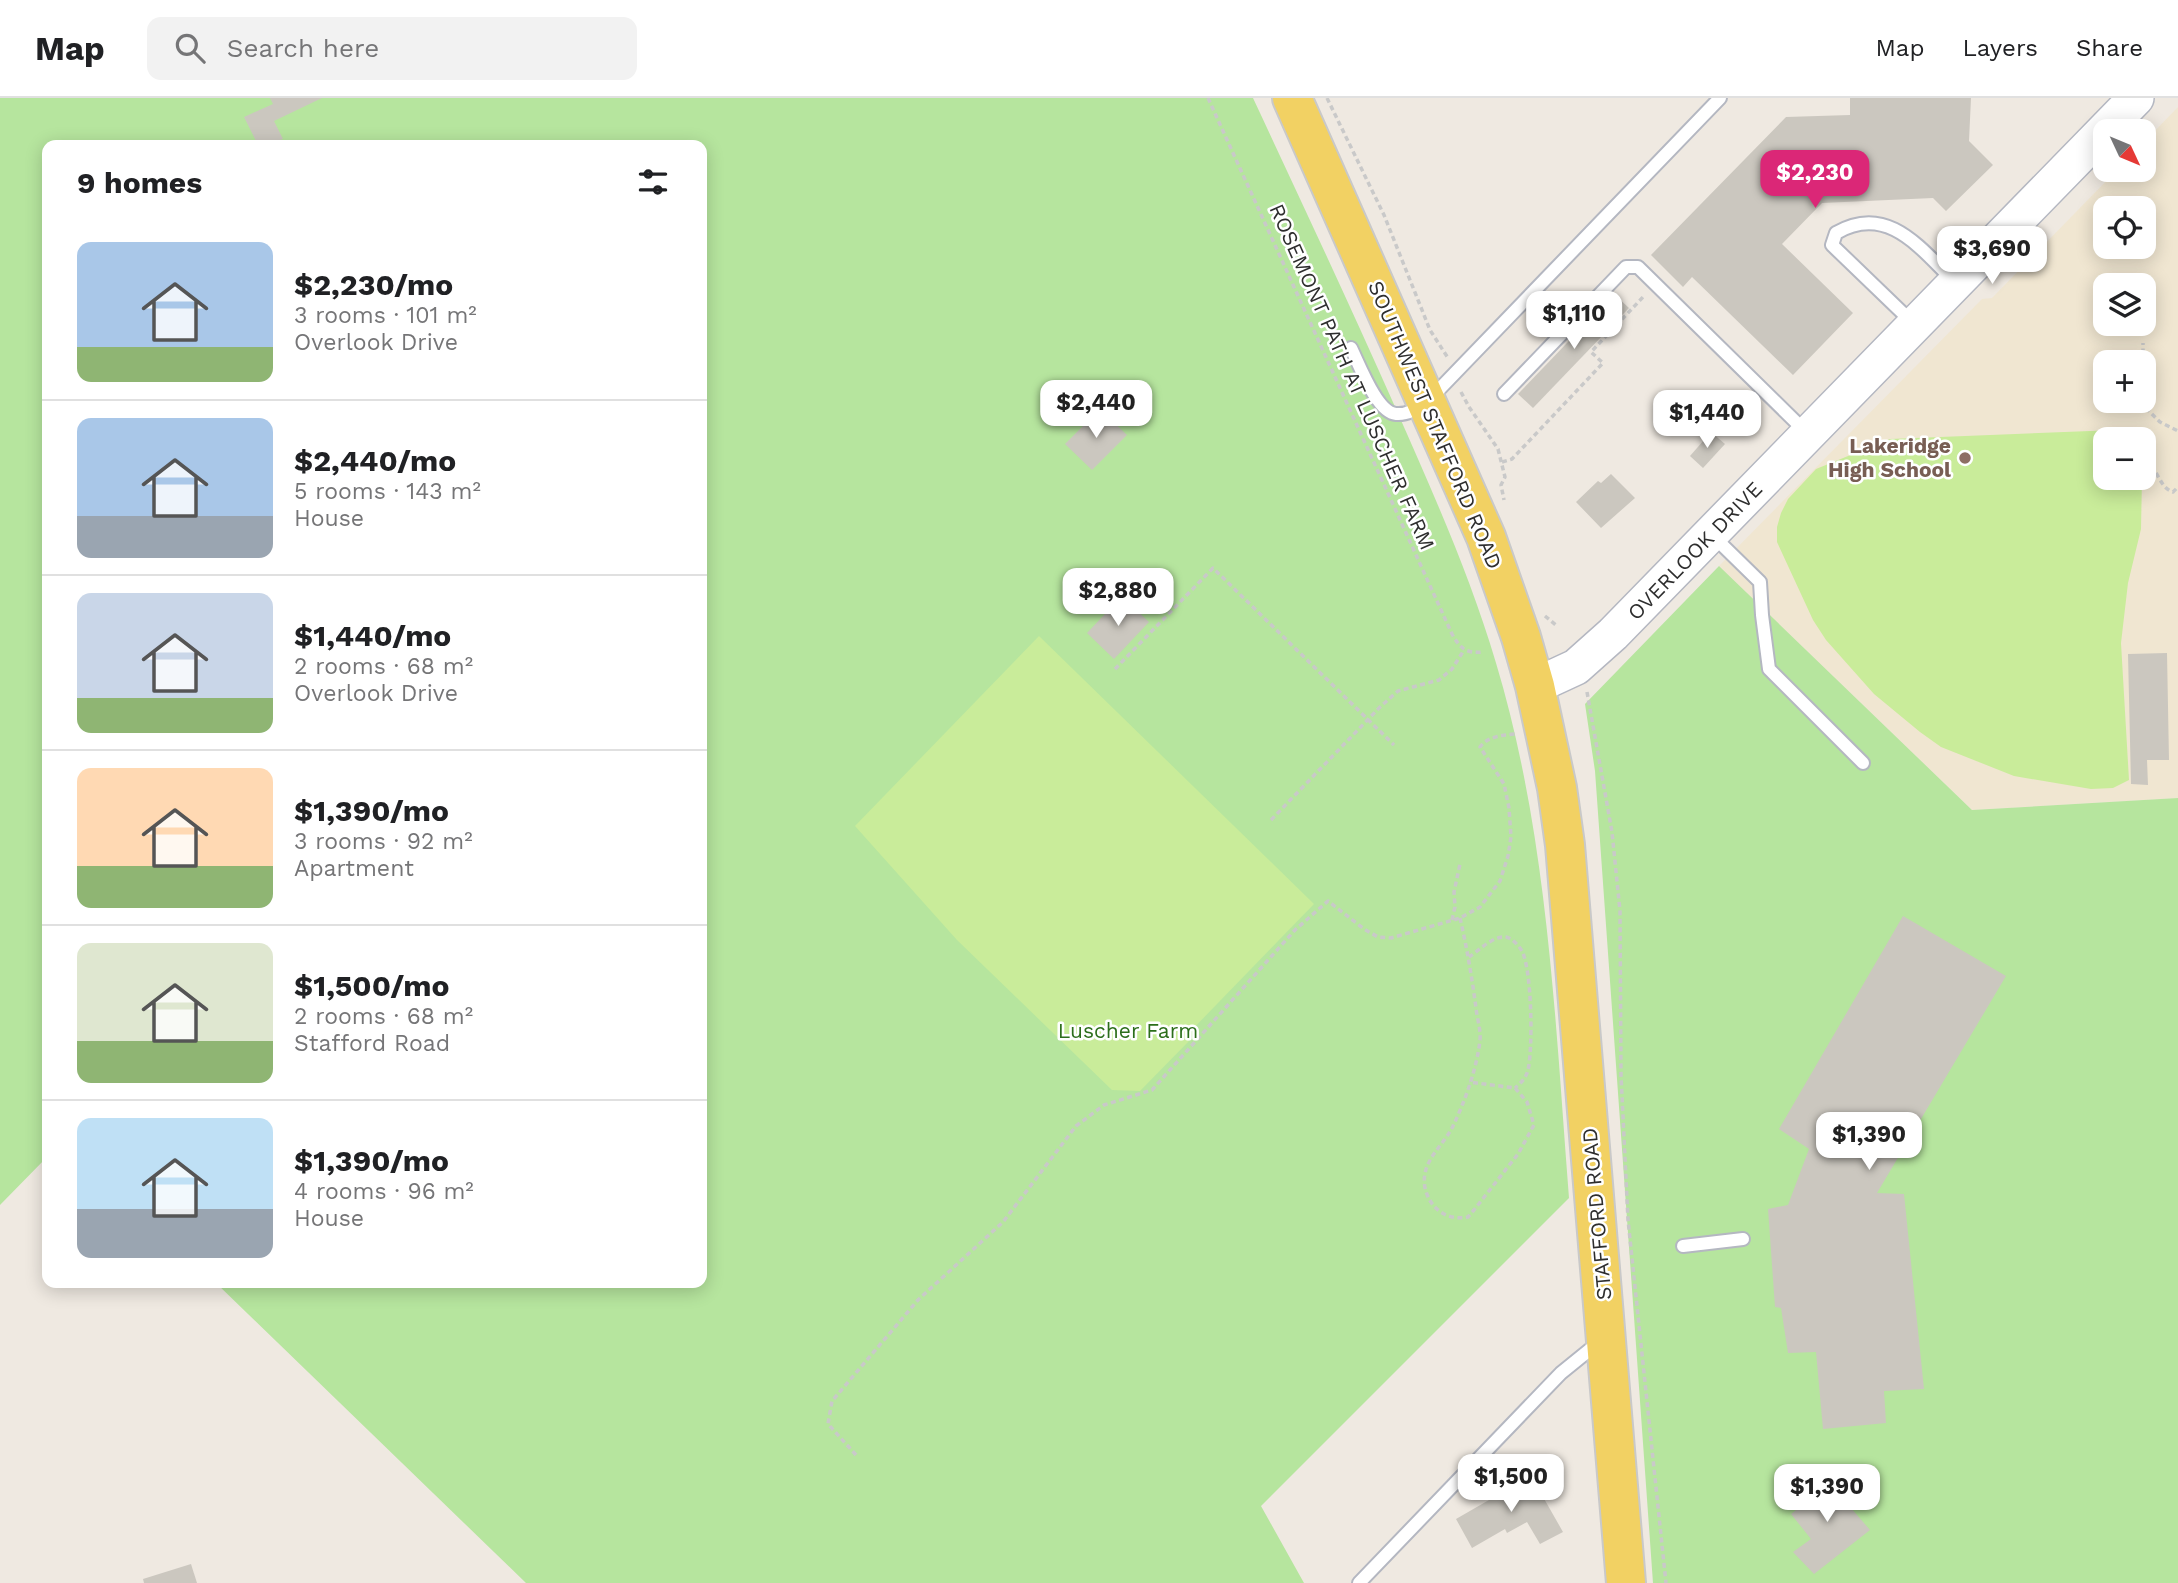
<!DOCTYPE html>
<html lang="en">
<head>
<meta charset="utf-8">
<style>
	:root { --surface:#fff; --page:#f2f2f2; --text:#202124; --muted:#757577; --line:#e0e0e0; --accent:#db2777 }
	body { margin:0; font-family:"Work Sans",sans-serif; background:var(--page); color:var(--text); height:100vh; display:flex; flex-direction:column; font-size:26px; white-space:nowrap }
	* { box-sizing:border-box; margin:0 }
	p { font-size:23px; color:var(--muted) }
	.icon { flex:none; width:38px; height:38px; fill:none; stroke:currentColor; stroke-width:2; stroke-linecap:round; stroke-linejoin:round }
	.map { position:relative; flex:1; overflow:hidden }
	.side { position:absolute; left:42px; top:42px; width:665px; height:1148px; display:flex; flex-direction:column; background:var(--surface); border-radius:14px; box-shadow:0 4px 18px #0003 }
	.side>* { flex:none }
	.needle { width:46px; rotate:134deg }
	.controls { position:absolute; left:2093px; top:21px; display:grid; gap:14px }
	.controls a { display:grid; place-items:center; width:63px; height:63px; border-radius:14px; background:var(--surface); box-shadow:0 4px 18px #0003; font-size:35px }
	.price { position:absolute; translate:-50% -60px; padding:0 16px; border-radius:14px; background:#fff; color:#222; font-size:23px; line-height:46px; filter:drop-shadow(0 2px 4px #0008) }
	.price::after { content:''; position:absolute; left:50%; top:42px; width:21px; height:16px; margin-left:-10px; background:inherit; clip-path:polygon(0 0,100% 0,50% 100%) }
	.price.active { background:var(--accent); color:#fff }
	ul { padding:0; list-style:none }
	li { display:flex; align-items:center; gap:21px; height:175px; padding:0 35px }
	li+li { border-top:2px solid var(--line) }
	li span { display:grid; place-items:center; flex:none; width:196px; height:140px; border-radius:14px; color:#555 }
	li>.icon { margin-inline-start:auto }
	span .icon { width:84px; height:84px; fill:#fffc; stroke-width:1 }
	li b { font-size:30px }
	h2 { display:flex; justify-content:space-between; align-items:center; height:84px; padding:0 35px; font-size:30px }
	header { display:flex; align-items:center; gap:42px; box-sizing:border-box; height:98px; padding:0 35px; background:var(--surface); border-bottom:2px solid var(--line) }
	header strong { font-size:33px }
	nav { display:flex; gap:38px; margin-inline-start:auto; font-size:24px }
	.search { width:490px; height:63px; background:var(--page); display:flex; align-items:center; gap:18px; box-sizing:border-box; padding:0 24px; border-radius:14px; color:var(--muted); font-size:26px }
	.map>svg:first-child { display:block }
	.education { fill:#f0e6d1; fill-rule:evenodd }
	.green { fill:#b6e59e }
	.pitch { fill:#c9ec9a }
	.building { fill:#cbc7bf }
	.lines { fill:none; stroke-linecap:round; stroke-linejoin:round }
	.lane-casing { stroke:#b4b7c1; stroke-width:16 }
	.secondary-casing { stroke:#b4b7c1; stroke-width:38 }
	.primary-casing { stroke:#c9c9c9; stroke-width:42 }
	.path { stroke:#c9c9c9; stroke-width:3.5; stroke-dasharray:5 3.5; stroke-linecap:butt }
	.lane { stroke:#fff; stroke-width:12 }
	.secondary { stroke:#fff; stroke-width:35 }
	.primary { stroke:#f2d163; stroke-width:38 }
	.education-dot { fill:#8d6e63; stroke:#fff; stroke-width:2.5 }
	.labels { text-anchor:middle; stroke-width:5; stroke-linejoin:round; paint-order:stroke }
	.street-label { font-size:21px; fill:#2e2e2e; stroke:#fff }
	.education-label { font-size:21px; font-weight:bold; fill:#785e54; stroke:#fff; text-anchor:end }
	.park-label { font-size:21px; fill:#2c6e1b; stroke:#fff }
</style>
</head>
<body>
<header>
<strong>Map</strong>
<div class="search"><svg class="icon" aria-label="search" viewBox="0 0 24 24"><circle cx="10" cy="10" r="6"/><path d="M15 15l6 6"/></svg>Search here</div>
<nav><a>Map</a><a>Layers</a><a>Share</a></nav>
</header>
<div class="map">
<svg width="2178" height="1485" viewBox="0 0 2178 1485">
	<rect width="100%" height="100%" fill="#efe9e1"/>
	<path class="education" d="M2178,9V700L1972,712L1719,468L1982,201L1992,200L2117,72H2144V44ZM2105,110H2144V149H2105ZM2105,187H2144V226H2105ZM2105,264H2144V303H2105ZM2105,341H2144V380H2105Z"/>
	<g class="green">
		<path d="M0,0H1253C1301,103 1350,207 1396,311C1433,395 1470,477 1496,565C1548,738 1555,921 1569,1100L1261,1408L1304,1485H526L216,1185H702V47H47V1059L0,1107Z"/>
		<path d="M1719,468L1972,712L2178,700V1485H1653L1595,673L1585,606Z"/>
	</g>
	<g class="pitch">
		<path d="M2116,332L2125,341H2105V380H2142L2141,431L2128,485L2121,545L2129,682L2113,690L2091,691L2014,678L1941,649L1920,634L1874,596L1826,542L1813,522L1777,444V429L1781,415L1788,401L1816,371L1890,341Z"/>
		<path d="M1039,538L1314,806L1185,939L1189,943L1140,993L1112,992L957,842L855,728Z"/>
	</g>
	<g class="building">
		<path d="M270,0H322L274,23L283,41L269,47H258L244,19L273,6Z"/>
		<path d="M1850,0H1971L1969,43L1993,67L1946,113L1933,100L1822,105L1782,146L1853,215L1793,277L1692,179L1683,189L1651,157L1786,19L1850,17Z"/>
		<path d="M1614,196L1629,210L1533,310L1518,296Z"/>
		<path d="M1100,311L1127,337L1092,372L1065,346Z"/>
		<path d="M1711,334L1725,346L1703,370L1690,358Z"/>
		<path d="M1611,376L1635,400L1601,430L1576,404L1598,383L1601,385Z"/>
		<path d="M1122,498L1149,524L1114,561L1087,535Z"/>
		<path d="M2167,555L2169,662H2147L2148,687L2131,686L2128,556Z"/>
		<path d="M1903,818L2006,878L1877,1095L1904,1096L1924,1291L1884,1293L1886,1325L1823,1331L1816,1254L1788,1255L1781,1210L1775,1209L1768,1111L1788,1107L1809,1051L1779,1031Z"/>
		<path d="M1530,1376L1563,1434L1540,1446L1527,1424L1507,1435L1505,1431L1472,1450L1456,1421L1489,1402L1488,1400Z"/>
		<path d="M1838,1380L1851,1399L1845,1403L1870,1432L1814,1476L1793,1454L1811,1441L1791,1416L1805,1405L1798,1397L1826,1381L1831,1385Z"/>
		<path d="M191,1466L197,1485H144L143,1481Z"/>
	</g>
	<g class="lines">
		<defs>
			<g id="lane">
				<path d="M1913,225L1832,147L1836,135C1887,105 1920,150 1953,182"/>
				<path d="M1351,250C1359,266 1377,315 1396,316C1408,317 1418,310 1427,304L1720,0"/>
				<path d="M1504,296L1626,169H1638L1806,334"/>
				<path d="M1713,438L1760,484L1762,517L1769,571L1863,665"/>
				<path d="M1683,1148L1743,1141"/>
				<path d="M1359,1485L1561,1275L1598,1245"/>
			</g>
			<path id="secondary" d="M1535,588L1576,569L1613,536L2136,0"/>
			<path id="primary" d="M1292,0L1486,439L1521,539L1535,588L1557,690L1565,747L1626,1485"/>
		</defs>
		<use href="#lane" class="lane-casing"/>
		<use href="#secondary" class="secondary-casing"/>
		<use href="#primary" class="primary-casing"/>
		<g class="path">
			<path d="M1208,0L1452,536C1460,550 1466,556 1482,554"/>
			<path d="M1327,0L1384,117L1430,232L1448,260"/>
			<path d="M2143,264V245"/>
			<path d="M1461,294L1469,309L1498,351L1505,379L1501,387L1504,402"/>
			<path d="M2142,303V306L2160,324L2178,333"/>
			<path d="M1502,364L1512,361L1603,265L1591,254L1644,198"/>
			<path d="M2156,375C2161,383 2164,391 2173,394L2178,389"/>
			<path d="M1545,518L1557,528"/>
			<path d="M1115,571L1213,470L1394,647"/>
			<path d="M1587,594L1612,734L1620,813L1621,977L1628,1122L1666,1485"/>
			<path d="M1271,722L1380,609L1398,593L1439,582L1452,571L1464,552"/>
			<path d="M1460,820C1467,850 1472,880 1476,910C1477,920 1481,932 1480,942C1477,970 1465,1003 1453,1028C1443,1049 1420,1063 1425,1090C1430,1111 1447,1123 1468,1119L1474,1112L1518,1056L1534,1027L1527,1004L1515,990L1469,984"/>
			<path d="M1452,822L1455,809L1454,794L1460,766"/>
			<path d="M1469,859C1478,853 1494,837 1506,839C1512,840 1519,848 1522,853C1532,873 1533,950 1528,972C1526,980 1521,985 1515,990"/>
			<path d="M856,1357L828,1326L832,1303L918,1202L1003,1124L1076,1028L1104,1007L1152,992L1295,832L1328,803L1364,831L1378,839L1391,840L1460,820L1480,809L1500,783L1508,758L1511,739L1509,710L1504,686L1480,649C1488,638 1503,637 1516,636"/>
		</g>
		<use href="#lane" class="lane"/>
		<use href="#secondary" class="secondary"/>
		<use href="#primary" class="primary"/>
	</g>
	<circle class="education-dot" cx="1965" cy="360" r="7"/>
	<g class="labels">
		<g class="street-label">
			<text transform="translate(1352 279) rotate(66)" y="7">ROSEMONT PATH AT LUSCHER FARM</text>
			<text transform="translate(1435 327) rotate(67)" y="7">SOUTHWEST STAFFORD ROAD</text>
			<text transform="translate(1695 453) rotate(-46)" y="7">OVERLOOK DRIVE</text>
			<text transform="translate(1597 1116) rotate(-95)" y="7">STAFFORD ROAD</text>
		</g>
		<g class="education-label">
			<text x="1951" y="355">Lakeridge<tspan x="1951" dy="24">High School</tspan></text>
		</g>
		<g class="park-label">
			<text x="1128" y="940">Luscher Farm</text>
		</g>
	</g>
</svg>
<div class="controls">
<a><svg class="needle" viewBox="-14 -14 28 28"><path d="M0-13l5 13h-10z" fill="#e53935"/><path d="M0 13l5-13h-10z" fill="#757577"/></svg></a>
<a><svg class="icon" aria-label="locate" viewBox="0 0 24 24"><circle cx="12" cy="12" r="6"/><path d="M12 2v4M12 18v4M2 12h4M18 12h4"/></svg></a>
<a><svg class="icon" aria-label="layers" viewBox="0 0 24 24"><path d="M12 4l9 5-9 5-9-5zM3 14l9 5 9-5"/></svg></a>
<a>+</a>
<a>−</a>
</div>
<b class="price active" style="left:1815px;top:112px">$2,230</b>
<b class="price" style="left:1992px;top:188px">$3,690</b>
<b class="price" style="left:1574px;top:253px">$1,110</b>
<b class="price" style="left:1096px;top:342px">$2,440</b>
<b class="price" style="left:1707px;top:352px">$1,440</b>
<b class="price" style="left:1118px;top:530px">$2,880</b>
<b class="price" style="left:1869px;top:1074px">$1,390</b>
<b class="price" style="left:1511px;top:1416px">$1,500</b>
<b class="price" style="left:1827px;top:1426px">$1,390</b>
<section class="side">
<h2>9 homes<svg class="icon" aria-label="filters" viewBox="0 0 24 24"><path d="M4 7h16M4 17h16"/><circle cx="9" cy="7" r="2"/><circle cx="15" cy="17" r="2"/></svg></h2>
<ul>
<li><span style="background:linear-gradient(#a9c7e8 75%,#8fb573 0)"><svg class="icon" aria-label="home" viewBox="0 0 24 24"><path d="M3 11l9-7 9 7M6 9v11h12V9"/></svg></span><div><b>$2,230/mo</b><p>3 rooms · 101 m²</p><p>Overlook Drive</p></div></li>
<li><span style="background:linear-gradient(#a9c7e8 70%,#9aa5b1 0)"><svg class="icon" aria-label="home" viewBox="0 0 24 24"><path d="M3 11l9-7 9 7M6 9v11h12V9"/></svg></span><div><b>$2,440/mo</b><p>5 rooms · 143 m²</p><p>House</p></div></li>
<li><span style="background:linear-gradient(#c9d6e8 75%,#8fb573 0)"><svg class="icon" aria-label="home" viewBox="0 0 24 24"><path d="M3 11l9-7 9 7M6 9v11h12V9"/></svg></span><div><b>$1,440/mo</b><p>2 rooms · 68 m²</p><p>Overlook Drive</p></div></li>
<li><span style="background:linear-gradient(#ffd9b3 70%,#8fb573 0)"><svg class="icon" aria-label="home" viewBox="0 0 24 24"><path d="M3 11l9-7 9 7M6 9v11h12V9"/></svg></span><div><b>$1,390/mo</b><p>3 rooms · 92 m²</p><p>Apartment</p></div></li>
<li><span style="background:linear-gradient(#dfe7d0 70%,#8fb573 0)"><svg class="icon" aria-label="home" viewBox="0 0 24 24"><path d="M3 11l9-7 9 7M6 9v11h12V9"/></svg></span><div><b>$1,500/mo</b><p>2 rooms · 68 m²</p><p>Stafford Road</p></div></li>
<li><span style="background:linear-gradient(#bfe0f5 65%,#9aa5b1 0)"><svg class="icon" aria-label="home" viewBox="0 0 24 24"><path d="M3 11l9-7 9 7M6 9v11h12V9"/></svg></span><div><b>$1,390/mo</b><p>4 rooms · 96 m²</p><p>House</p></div></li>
</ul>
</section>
</div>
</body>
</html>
